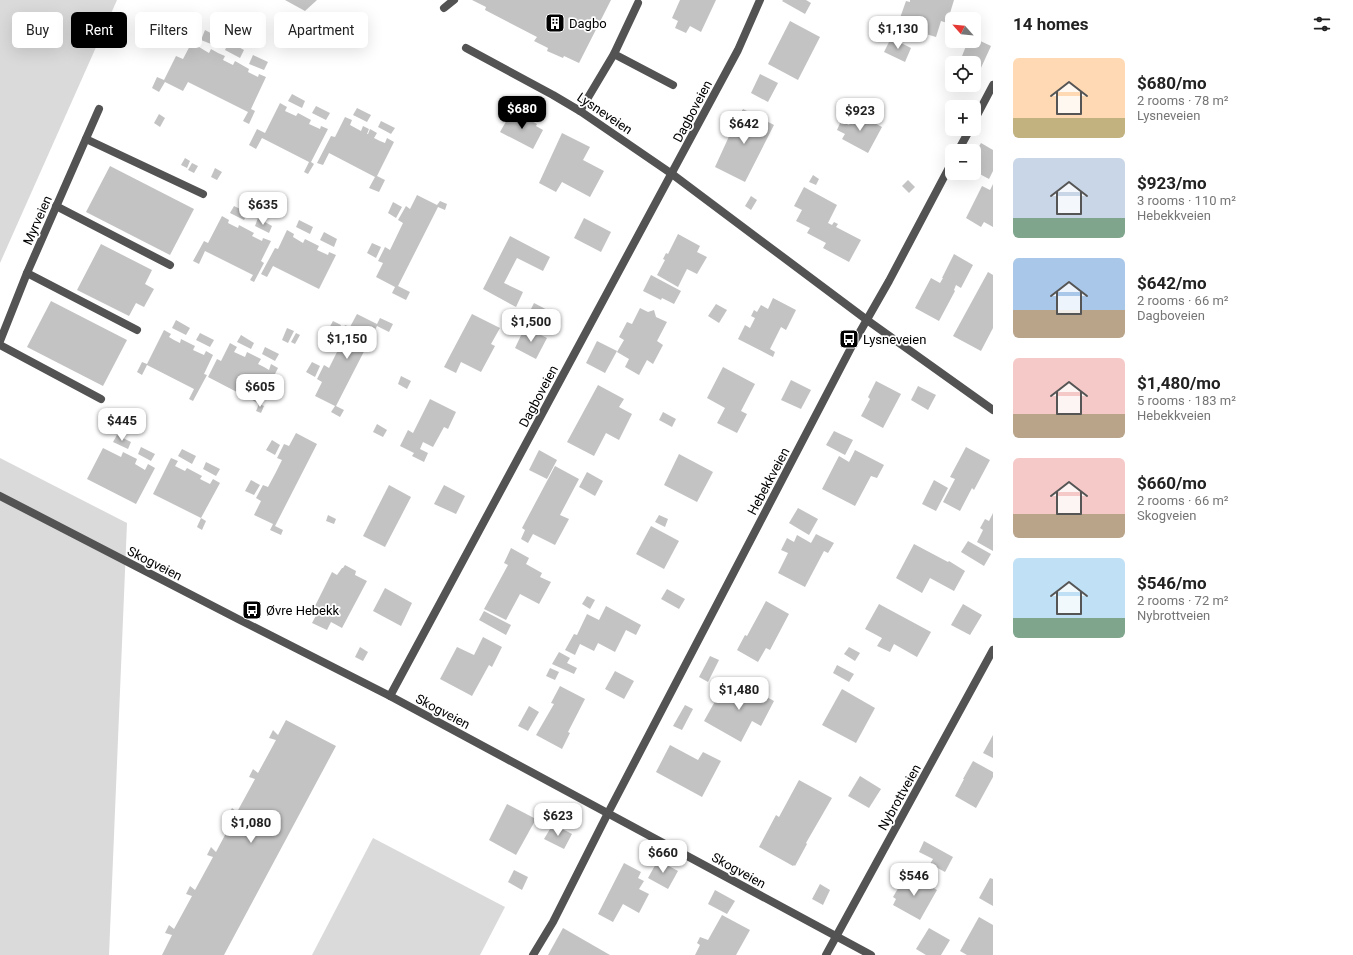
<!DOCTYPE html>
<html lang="en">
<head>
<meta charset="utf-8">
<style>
	:root { --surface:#fff; --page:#f2f2f2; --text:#222; --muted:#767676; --accent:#000 }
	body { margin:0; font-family:Roboto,sans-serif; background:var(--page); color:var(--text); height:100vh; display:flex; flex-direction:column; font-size:15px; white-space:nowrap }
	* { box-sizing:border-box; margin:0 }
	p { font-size:13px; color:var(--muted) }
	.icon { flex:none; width:22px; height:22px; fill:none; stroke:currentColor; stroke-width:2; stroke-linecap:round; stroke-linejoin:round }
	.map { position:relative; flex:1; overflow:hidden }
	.drawer { display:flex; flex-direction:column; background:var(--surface); width:360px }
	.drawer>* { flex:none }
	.guide { position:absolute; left:12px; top:12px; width:380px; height:36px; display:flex; gap:8px }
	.needle { width:26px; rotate:297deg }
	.buttons { position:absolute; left:945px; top:12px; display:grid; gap:8px }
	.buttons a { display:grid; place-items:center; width:36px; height:36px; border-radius:6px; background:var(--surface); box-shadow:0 4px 16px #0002; font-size:20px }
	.price { position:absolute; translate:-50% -34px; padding:0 9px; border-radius:8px; background:#fff; color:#222; font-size:13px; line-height:26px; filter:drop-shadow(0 1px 2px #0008) }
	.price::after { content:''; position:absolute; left:50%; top:24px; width:12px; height:9px; margin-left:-6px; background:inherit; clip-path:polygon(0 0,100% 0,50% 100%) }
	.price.active { background:var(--accent); color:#fff }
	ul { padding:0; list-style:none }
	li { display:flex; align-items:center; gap:12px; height:100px; padding:0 20px }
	li span { display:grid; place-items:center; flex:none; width:112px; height:80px; border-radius:6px; color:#555 }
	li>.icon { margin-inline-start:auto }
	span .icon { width:48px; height:48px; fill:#fffc; stroke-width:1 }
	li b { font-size:17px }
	h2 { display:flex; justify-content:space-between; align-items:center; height:48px; padding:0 20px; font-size:17px }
	.pill { padding:0 14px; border-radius:6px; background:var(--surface); box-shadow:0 4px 16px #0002; font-size:14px; line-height:36px }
	.pill.active { background:var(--accent); color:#fff }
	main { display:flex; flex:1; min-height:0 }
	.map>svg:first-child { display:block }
	.green { fill:#dadada }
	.building { fill:#c3c3c3 }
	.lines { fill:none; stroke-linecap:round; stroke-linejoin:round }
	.lane { stroke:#535353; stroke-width:8 }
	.street { stroke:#535353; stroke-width:8 }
	.labels { text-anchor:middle; stroke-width:3.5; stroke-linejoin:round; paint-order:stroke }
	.poi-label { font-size:13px; fill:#000; stroke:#fff; text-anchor:start }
	.street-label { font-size:13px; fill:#000; stroke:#fff }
</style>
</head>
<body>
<main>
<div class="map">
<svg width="993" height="955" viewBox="0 0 993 955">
	<rect width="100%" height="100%" fill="#fff"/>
	<g class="green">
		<path d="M0,0H117L0,263Z"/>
		<path d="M0,458L127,523L109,955H0Z"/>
		<path d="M373,838L505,907L480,955H312Z"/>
	</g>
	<g class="building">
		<path d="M285,0H317L305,11Z"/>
		<path d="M472,0H611L579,63L564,56L563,58L547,51L548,48L534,41L537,37L485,10L486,7Z"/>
		<path d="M680,0H716L701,32L690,26L686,33L675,28L678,21L672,18Z"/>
		<path d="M783,0H806L811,3L805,14L782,1Z"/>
		<path d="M910,0H954L947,23L941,21L936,37L902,27L904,19L900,18L906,1L910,2Z"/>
		<path d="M790,21L820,37L798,80L768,64Z"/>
		<path d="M205,30L220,38L216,46L201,40Z"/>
		<path d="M891,38L911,48L905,62L884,52Z"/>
		<path d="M974,38L991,46L980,70L974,67V63H965L960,61L968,41H974Z"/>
		<path d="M193,40L201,44L199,47L209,53L211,49L218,53L225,56L223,60L233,65L235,61L249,69L248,72L258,77L259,74L266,77L251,109L255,111L249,124L243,121L248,112L188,82L183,91L165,82L159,92L152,88L157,77L164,80L176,56L183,59Z"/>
		<path d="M229,42L244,50L240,58L225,50Z"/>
		<path d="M253,55L268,62L264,70L249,64Z"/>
		<path d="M760,74L778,83L768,102L751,93Z"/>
		<path d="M292,94L305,101L302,108L288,101Z"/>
		<path d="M280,103L287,107L285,111L296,116L298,113L311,120L309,124L320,129L321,126L328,129L311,162L314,164L308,174L304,172L309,162L262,138L256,149L249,145L257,129L265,133Z"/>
		<path d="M316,106L330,113L326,120L312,113Z"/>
		<path d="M357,108L371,115L367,122L353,115Z"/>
		<path d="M743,109L774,125L745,182L715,167L731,132L728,130L736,114L739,116Z"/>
		<path d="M512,111L537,124L536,126L543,130L533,149L500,132Z"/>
		<path d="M856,113L882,127L868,153L842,139L845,134L837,130L841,121L849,125Z"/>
		<path d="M159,114L165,118L160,127L154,123Z"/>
		<path d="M345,117L352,120L350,125L361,131L363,126L369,129L367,134H368L370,129L377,133L374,138L380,141L385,143L387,138L394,142L377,176L385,180L379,192L369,188L375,177L329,153L323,165L317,163L331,136L335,137Z"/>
		<path d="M381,121L395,128L391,134L378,127Z"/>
		<path d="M562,133L590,147L583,160L604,171L590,197L562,182L556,192L539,183Z"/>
		<path d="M981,143L993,150V171L989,179L974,171V155Z"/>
		<path d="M185,158L190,161L187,168L181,165Z"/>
		<path d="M192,163L198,166L194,173L188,170Z"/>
		<path d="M110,166L194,209L170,255L86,212Z"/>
		<path d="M215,168L222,172L217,180L211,177Z"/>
		<path d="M813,175L819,179L816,185L809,182Z"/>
		<path d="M908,180L915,187L909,193L902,186Z"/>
		<path d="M993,184V227L984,222L981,227L966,218L982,186L990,190Z"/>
		<path d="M804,187L837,205L828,223L832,225L834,222L838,224L836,227L861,240L849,262L823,248L826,243L807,233L810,228L796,221L802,210L794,206Z"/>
		<path d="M417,195L437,205L440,201L447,204L445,210L438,207L398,286L410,292L406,300L392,293L395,287L376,277L383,263L378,261L385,247L390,250L403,223L398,220L406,206L410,209Z"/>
		<path d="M751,196L757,200L751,210L745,206Z"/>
		<path d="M393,202L402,207L396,218L388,213Z"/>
		<path d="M234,206L248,213L244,220L230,213Z"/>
		<path d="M222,216L229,220L228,223L238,228L239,225L254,233L252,236L262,241L263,238L271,241L261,261L264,263L254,282L250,280L253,275L205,251L199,264L193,261L204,241L208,243Z"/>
		<path d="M258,218L272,226L269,233L255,226Z"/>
		<path d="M584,218L611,232L601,252L574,238Z"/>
		<path d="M299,220L313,227L310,234L296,227Z"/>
		<path d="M287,230L294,234L293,237L303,243L305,239L319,246L317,250L328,255L329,252L336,255L319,289L273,266L267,277L261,274L275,248L278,249Z"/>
		<path d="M324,232L337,239L334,247L320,240Z"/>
		<path d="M678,234L700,246L697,252L707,257L697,274L687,269L678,287L657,275L665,260L663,259L666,253L668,254Z"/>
		<path d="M510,236L550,257L543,271L517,258L504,283L523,292L516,307L483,289Z"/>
		<path d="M372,243L381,247L376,258L367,253Z"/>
		<path d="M101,244L152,270L145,284L154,289L144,307L136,303L129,316L77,290Z"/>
		<path d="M954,254L973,265L961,288L956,285L954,290L955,291L939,321L915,308L931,278L940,283L943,278H942Z"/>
		<path d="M988,272L993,275V328L981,351L953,336Z"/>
		<path d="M651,275L681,291L674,304L662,298L661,300L643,291Z"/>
		<path d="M773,298L796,310L786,330L781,327L770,349L775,352L773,357L738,339L745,325L750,328L755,318L751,316L754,310L757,312L761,305L768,309Z"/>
		<path d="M51,301L127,340L103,386L27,347Z"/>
		<path d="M534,303L557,315L548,333L525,321Z"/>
		<path d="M716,304L727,310L719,323L708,316Z"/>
		<path d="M640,308L648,312L654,310L656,317L667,322L657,341L663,345L653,364L647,360L639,375L625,367L629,359L617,352L624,340L619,337L627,322L632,324Z"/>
		<path d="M357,314L377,324L380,318L393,324L389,332L377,326L336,406L344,410L340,417L331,412L335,406L315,396L322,382L317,379L324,365L329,368L342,342L338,339L345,325L350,327Z"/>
		<path d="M472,314L500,328L491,344L495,346L481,372L461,362L456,373L444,367Z"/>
		<path d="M176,320L190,328L186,335L172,328Z"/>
		<path d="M333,321L341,325L336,336L327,332Z"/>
		<path d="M525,327L547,338L536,359L515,348Z"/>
		<path d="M287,328L294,331L288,343L282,340Z"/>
		<path d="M164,330L171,334L169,337L174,340L180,343L181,339L195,346L193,350L204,355L206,351L213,355L204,374L207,375L193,401L189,399L194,389L147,365L142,375L137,372L142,362L147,364Z"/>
		<path d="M200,333L214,340L210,347L196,340Z"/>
		<path d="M296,333L300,335L295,344L291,342Z"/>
		<path d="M241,335L254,343L251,349L237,342Z"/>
		<path d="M597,341L617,351L605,373L586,363Z"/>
		<path d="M230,343L237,347L234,352L245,357L247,352L261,359L258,364L264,367L269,370L271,364L278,368L260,404L208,377L217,359L221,361Z"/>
		<path d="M265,347L279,354L275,361L262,354Z"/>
		<path d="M312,362L320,366L315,377L306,372Z"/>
		<path d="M723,367L755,384L741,411L747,414L737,433L717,423L725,408L707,398Z"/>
		<path d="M401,376L411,381L407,389L398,384Z"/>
		<path d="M791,380L811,390L801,409L781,400Z"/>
		<path d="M876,381L901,394L883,428L861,416L870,399L868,397Z"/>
		<path d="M598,385L624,399L619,407L632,414L619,440L606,433L594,456L567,442Z"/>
		<path d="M918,386L936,395L928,410L911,400Z"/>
		<path d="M430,399L456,412L448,429L444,427L433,447L423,442L420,449L428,453L424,462L412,456L414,453L400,446L408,430L413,433Z"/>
		<path d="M259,404L264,406L261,413L256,411Z"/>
		<path d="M663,412L676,419L672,427L659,420Z"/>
		<path d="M377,424L387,430L383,437L373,432Z"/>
		<path d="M834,431L853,440L845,455L826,445Z"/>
		<path d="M296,433L317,444L275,526L283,530L281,535L270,530L273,524L254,515L261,501L256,498L263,485L268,487L275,474L282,460L277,458L284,444L289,446Z"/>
		<path d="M117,435L131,442L128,449L113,442Z"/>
		<path d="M272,440L280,445L275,455L266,450Z"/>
		<path d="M141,447L155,454L151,461L138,454Z"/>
		<path d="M966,447L990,460L974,490L972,488L960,511L943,502L955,479L950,477Z"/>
		<path d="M103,448L121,457L123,452L137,459L135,464L145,470L148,464L155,468L136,504L87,479Z"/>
		<path d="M182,449L196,456L192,464L178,456Z"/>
		<path d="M539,450L557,460L547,479L529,470Z"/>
		<path d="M855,450L884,465L877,478L871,476L855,506L822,489L839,456L849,462Z"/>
		<path d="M679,454L713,472L697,502L664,485Z"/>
		<path d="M171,458L178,461L175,466L185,471L187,468L202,476L200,479L210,484L213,479L220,483L201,518L153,494Z"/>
		<path d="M206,462L220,469L216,476L203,469Z"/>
		<path d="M555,466L579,479L560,515L569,519L555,545L533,534L528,543L521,539L525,530L522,528Z"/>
		<path d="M587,472L603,481L595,496L579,487Z"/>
		<path d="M251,480L260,485L254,495L245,491Z"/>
		<path d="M934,480L948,488L936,511L922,504Z"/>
		<path d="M389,485L411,497L385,547L363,536Z"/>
		<path d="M444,485L465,496L456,514L434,504Z"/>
		<path d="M798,508L818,519L809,535L789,523Z"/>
		<path d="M993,513V551L977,542L983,530L980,528L985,519L989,521Z"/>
		<path d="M328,515L336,519L334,524L326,521Z"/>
		<path d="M659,515L668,519L665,527L655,522Z"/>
		<path d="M201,518L206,521L202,530L197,527Z"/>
		<path d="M651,526L679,541L664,569L636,554Z"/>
		<path d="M816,534L834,543L828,553L824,551L805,587L778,573L788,553L781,550L787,538L794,542L797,535L811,543Z"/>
		<path d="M968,541L991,554L984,566L961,552Z"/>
		<path d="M914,544L948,562L949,561L965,571L954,591L930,578L922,593L896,578Z"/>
		<path d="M511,548L529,558L526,564L542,573L540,577L551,582L539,604L520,594L506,620L484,609L508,565L504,563Z"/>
		<path d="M345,565L356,571L355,575L367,581L342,628L331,622L327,630L312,623L320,608L315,606L332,572L337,575L342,568H343Z"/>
		<path d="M385,588L412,603L401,626L373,611Z"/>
		<path d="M667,589L685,599L679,609L661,599Z"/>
		<path d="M587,596L595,600L590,609L582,604Z"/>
		<path d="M766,601L789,614L770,650L766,648L758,662L737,650L745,635L747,636Z"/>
		<path d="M879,604L931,632L917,657L894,644L890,652L877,646L882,638L865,629Z"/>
		<path d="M963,604L982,615L970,635L951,625Z"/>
		<path d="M606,606L641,625L636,635L626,630L615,652L598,643L594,651L580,644L575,655L565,650L574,634L577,635L587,614L599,620Z"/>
		<path d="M484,611L511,625L506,635L479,620Z"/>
		<path d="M483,637L502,647L492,667L489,665L472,696L440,679L457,647L474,655Z"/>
		<path d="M360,647L368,652L363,661L355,657Z"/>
		<path d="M849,647L860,653L855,661L844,654Z"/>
		<path d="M559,652L570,658L567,663L577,668L574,674L552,664Z"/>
		<path d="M710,656L719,660L708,682L699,677Z"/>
		<path d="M837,665L854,674L849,682L833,673Z"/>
		<path d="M550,668L559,672L555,680L546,676Z"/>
		<path d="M615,671L634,681L624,699L605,689Z"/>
		<path d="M737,680L774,701L761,726L752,721L741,742L704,721L718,696L726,701Z"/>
		<path d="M560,686L585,699L568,732L570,733L562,749L536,735L554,704L551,703Z"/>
		<path d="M842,689L875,708L856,743L822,725Z"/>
		<path d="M685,705L693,709L682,730L673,726Z"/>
		<path d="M529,706L539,712L528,731L518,726Z"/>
		<path d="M286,720L336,746L224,955H162L172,935L165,933L169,925L174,929L192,896L186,894L190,886L195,890L213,857L207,855L211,847L216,852L234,818L228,816L232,808L237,812L255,779L249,777L253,769L258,773L276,740L269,738L273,730L278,735Z"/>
		<path d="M993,735V758L983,753Z"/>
		<path d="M670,745L698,760L703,752L721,761L702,797L656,772Z"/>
		<path d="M973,761L993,772V777L976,808L955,796L964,779H963Z"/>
		<path d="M860,776L881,789L869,808L848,796Z"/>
		<path d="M799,780L832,798L806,843L807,844L795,866L794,865L793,866L759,847L776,815L779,817Z"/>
		<path d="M507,804L536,819L516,855L489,840Z"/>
		<path d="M553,824L572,834L564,849L544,839Z"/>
		<path d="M924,841L953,857L945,872L930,864L933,859L919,852Z"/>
		<path d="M658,860L678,871L668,889L648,878Z"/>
		<path d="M624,863L641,872L638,878L644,881L639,889L649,894L639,913L623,904L613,922L598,914Z"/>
		<path d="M514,870L528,877L522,890L508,882Z"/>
		<path d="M910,874L937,890L920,920L893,905L896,899L893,897L903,880L906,881Z"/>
		<path d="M990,878L993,879V906L979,898Z"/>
		<path d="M820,884L830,890L823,905L812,899Z"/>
		<path d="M715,890L735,901L727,914L708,904Z"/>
		<path d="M722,915L750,930L736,955H695L700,945L697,943L700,937L708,940Z"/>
		<path d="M979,917L993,925V955H967L960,951Z"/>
		<path d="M563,928L610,955H548Z"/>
		<path d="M929,928L950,940L941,955H926L916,949Z"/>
	</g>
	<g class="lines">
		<g class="lane">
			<path d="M444,8L454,0"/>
			<path d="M614,54L673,85"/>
			<path d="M580,111L614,54L638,3"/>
			<path d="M86,139L203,194"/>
			<path d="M56,206L170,265"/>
			<path d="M27,273L137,330"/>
			<path d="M0,345L101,399"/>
			<path d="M533,955L553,922L608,813"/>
		</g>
		<g class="street">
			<path d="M466,48L553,95L580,111L672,174L867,320L993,410"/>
			<path d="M974,121L993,85"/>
			<path d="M958,151L970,129"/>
			<path d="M0,341L27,273L99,109"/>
			<path d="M0,496L238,619L390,696L871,955"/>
			<path d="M390,696L738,50L760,0"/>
			<path d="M608,813L853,344L889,281L952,162"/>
			<path d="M826,955L993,650"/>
		</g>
	</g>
	<defs>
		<symbol id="building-square" viewBox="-11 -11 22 22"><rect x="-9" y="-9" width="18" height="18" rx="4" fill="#000" stroke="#fff"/><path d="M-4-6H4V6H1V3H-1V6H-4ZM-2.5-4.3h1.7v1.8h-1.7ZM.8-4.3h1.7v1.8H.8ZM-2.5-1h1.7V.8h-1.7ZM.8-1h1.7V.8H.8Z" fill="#fff"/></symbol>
		<symbol id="bus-square" viewBox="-11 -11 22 22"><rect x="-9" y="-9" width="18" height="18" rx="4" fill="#000" stroke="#fff"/><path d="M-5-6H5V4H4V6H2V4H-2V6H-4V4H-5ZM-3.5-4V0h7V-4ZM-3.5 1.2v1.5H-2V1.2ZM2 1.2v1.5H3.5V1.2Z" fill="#fff"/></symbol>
	</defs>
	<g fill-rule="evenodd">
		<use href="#building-square" x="544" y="12" width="22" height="22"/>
		<use href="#bus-square" x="838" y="328" width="22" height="22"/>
		<use href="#bus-square" x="241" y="599" width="22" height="22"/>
	</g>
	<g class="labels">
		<g class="poi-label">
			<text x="569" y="28">Dagbo</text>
			<text x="863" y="344">Lysneveien</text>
			<text x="266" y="615">Øvre Hebekk</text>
		</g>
		<g class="street-label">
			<text transform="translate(692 111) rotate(-62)" y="5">Dagboveien</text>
			<text transform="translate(605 113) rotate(34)" y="5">Lysneveien</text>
			<text transform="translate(37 220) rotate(-66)" y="5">Myrveien</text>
			<text transform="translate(538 396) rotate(-62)" y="5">Dagboveien</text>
			<text transform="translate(768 481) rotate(-62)" y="5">Hebekkveien</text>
			<text transform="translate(155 563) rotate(27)" y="5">Skogveien</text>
			<text transform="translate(443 711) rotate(28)" y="5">Skogveien</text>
			<text transform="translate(899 797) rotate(-61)" y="5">Nybrottveien</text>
			<text transform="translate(739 870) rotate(29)" y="5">Skogveien</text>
		</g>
	</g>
</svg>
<div class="buttons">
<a><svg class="needle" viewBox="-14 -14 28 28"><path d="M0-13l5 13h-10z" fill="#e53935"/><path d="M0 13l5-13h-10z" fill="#767676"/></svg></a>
<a><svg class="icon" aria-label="locate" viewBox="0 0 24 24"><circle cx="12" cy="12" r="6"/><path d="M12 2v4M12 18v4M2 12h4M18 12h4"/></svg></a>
<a>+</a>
<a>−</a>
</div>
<b class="price" style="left:898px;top:50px">$1,130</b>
<b class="price active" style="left:522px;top:130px">$680</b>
<b class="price" style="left:860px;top:132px">$923</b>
<b class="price" style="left:744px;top:145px">$642</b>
<b class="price" style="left:263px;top:226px">$635</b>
<b class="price" style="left:531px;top:343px">$1,500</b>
<b class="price" style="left:347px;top:360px">$1,150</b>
<b class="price" style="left:260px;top:408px">$605</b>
<b class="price" style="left:122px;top:442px">$445</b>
<b class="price" style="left:739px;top:711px">$1,480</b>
<b class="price" style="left:558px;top:837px">$623</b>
<b class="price" style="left:251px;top:844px">$1,080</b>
<b class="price" style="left:663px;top:874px">$660</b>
<b class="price" style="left:914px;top:897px">$546</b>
<div class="guide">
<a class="pill">Buy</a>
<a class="pill active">Rent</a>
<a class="pill">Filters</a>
<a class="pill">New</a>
<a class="pill">Apartment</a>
</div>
</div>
<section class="drawer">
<h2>14 homes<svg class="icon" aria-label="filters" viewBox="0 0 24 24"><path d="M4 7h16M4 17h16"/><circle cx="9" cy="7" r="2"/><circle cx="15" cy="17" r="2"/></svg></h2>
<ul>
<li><span style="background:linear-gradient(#ffd9b3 75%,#c2b280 0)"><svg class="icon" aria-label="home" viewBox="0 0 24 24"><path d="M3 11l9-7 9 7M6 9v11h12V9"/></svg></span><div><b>$680/mo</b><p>2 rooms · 78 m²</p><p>Lysneveien</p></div></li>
<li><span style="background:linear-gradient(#c9d6e8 75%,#7fa58c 0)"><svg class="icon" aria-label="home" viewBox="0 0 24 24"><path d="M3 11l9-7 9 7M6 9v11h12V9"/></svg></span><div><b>$923/mo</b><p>3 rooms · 110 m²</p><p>Hebekkveien</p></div></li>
<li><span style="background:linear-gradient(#a9c7e8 65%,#b9a48a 0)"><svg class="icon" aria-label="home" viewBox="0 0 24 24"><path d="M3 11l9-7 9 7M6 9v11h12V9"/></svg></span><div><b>$642/mo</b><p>2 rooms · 66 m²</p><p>Dagboveien</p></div></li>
<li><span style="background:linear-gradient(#f6c9c9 70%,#b9a48a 0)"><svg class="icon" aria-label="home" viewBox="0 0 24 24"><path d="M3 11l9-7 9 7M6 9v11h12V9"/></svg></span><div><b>$1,480/mo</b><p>5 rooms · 183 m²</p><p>Hebekkveien</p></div></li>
<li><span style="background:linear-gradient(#f6c9c9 70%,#b9a48a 0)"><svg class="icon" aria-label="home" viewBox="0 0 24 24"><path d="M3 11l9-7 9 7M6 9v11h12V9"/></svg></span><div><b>$660/mo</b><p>2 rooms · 66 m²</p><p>Skogveien</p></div></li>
<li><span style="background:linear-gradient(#bfe0f5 75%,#7fa58c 0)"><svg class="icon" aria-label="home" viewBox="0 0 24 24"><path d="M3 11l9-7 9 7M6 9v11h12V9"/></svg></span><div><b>$546/mo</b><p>2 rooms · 72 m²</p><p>Nybrottveien</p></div></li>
</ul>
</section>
</main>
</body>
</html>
